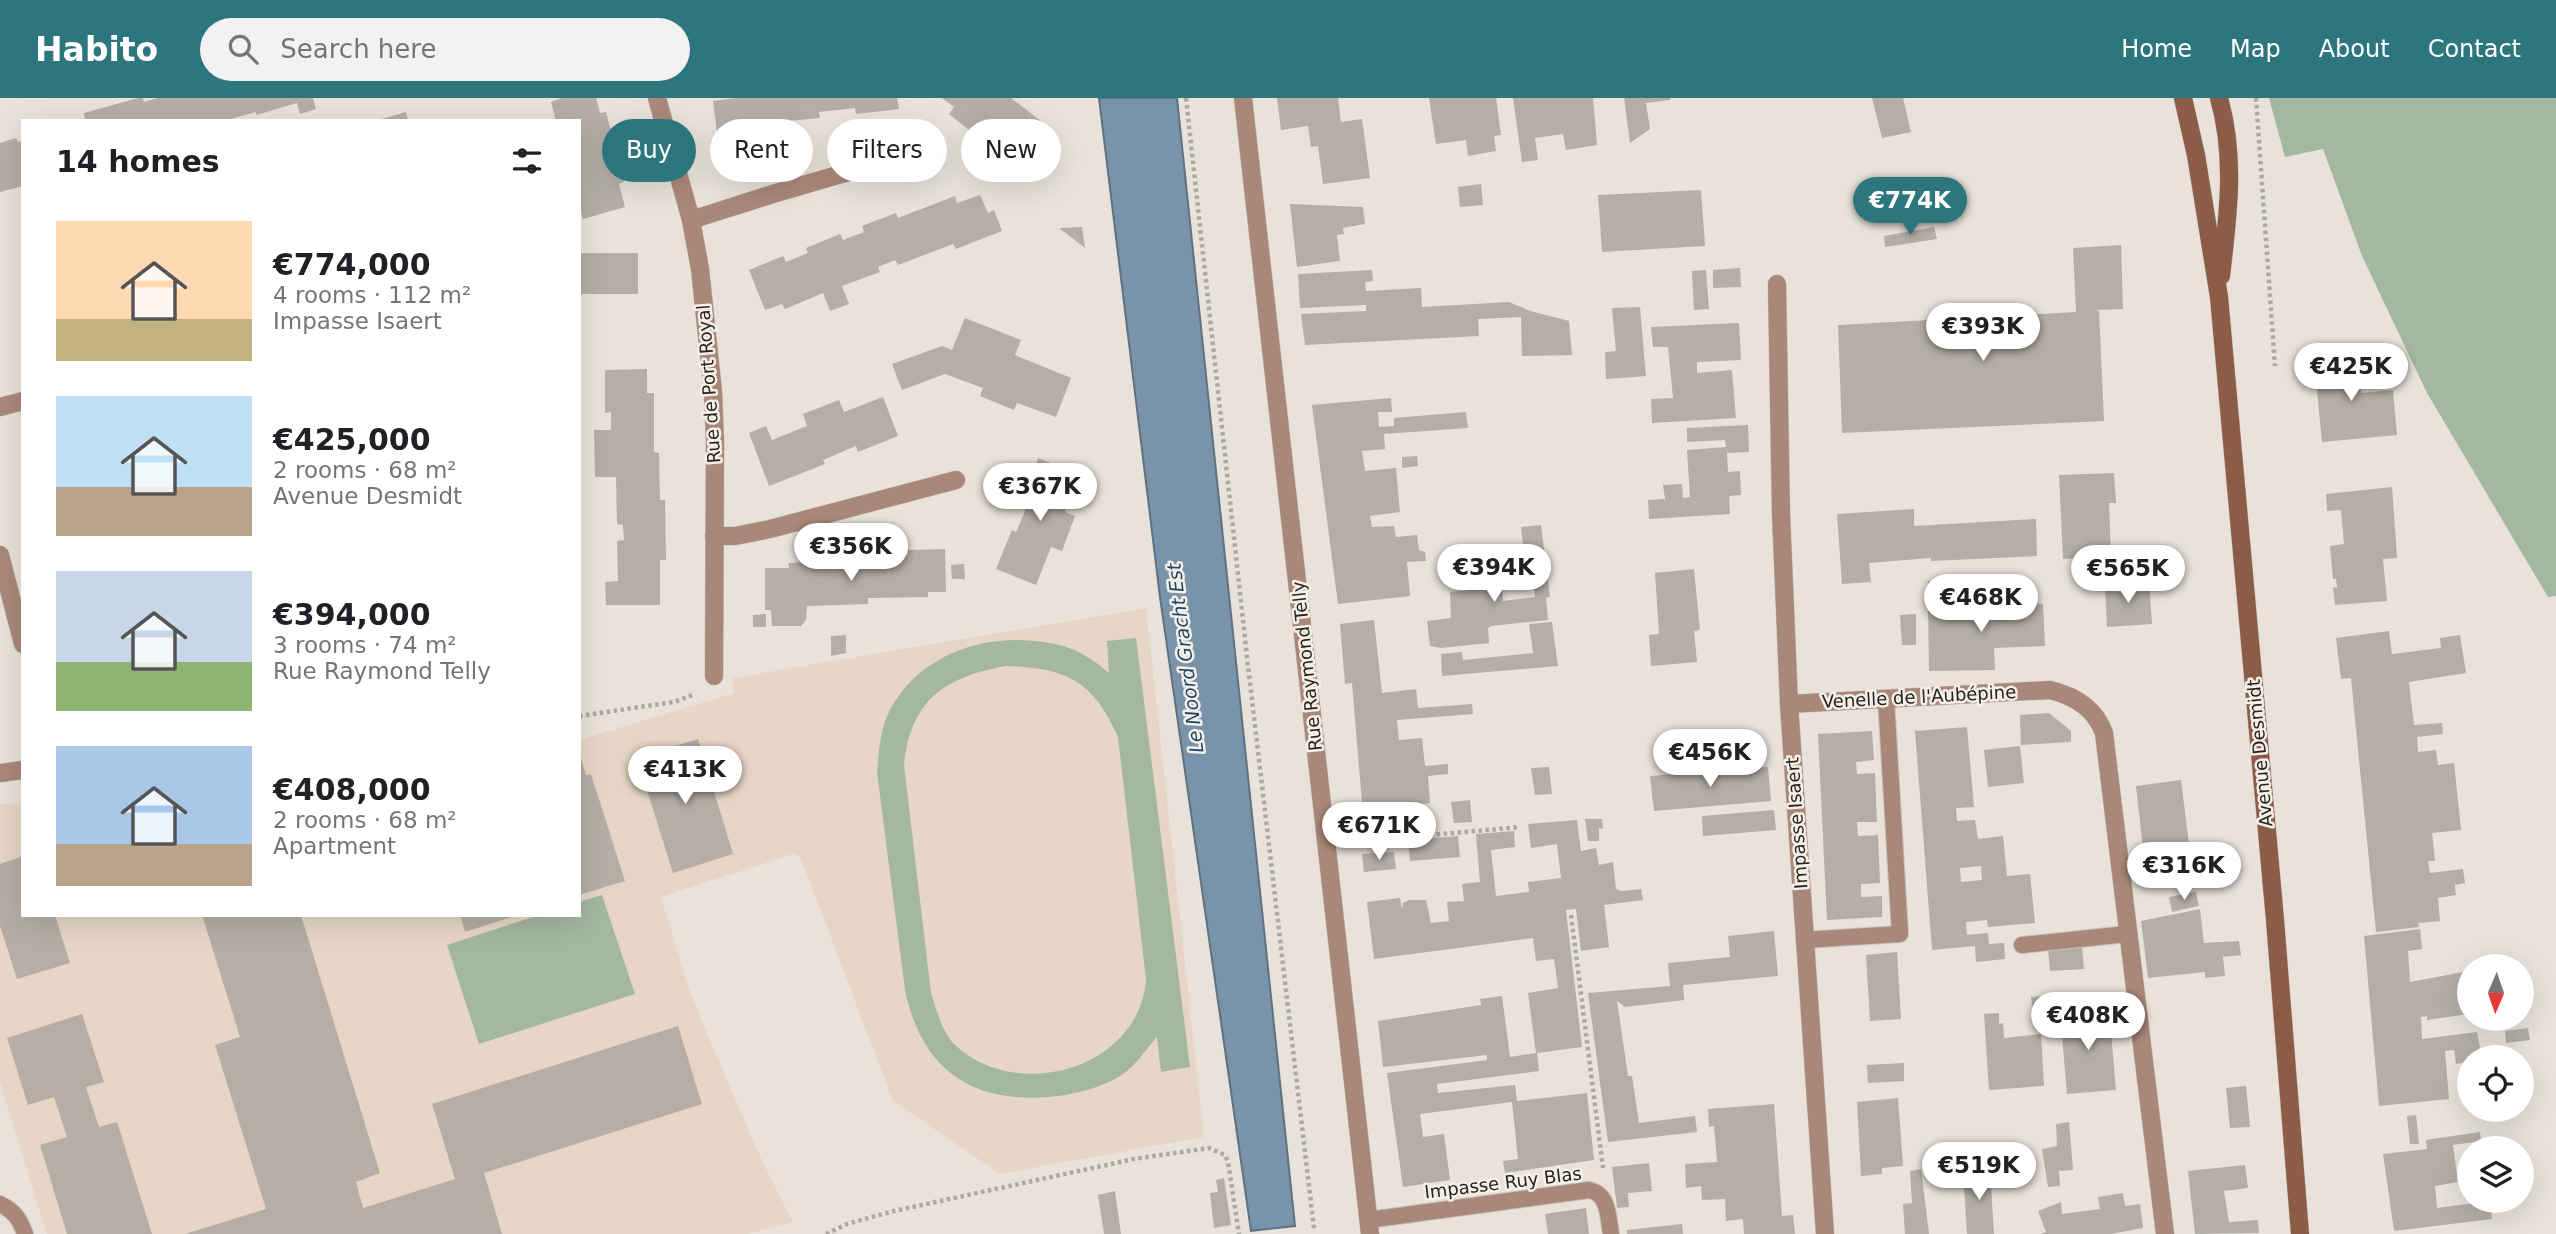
<!DOCTYPE html>
<html lang="en">
<head>
<meta charset="utf-8">
<style>
	:root { --surface:#fff; --page:#f2f2f2; --text:#202124; --muted:#757577; --accent:#2d767e }
	body { margin:0; font-family:"DejaVu Sans",sans-serif; background:var(--page); color:var(--text); height:100vh; display:flex; flex-direction:column; font-size:26px; white-space:nowrap }
	* { box-sizing:border-box; margin:0 }
	p { font-size:23px; color:var(--muted) }
	.icon { flex:none; width:38px; height:38px; fill:none; stroke:currentColor; stroke-width:2; stroke-linecap:round; stroke-linejoin:round }
	.map { position:relative; flex:1; overflow:hidden }
	.panel { position:absolute; left:21px; top:21px; width:560px; height:798px; display:flex; flex-direction:column; background:var(--surface); border-radius:0px; box-shadow:0 7px 28px #0002 }
	.panel>* { flex:none }
	.guide { position:absolute; left:602px; top:21px; width:665px; height:63px; display:flex; gap:14px }
	.needle { width:46px; rotate:182deg }
	.tools { position:absolute; left:2457px; top:856px; display:grid; gap:14px }
	.tools a { display:grid; place-items:center; width:77px; height:77px; border-radius:50%; background:var(--surface); box-shadow:0 7px 28px #0002; font-size:35px }
	.price { position:absolute; translate:-50% -60px; padding:0 16px; border-radius:24px; background:#fff; color:#222; font-size:23px; line-height:46px; filter:drop-shadow(0 2px 4px #0008) }
	.price::after { content:''; position:absolute; left:50%; top:42px; width:21px; height:16px; margin-left:-10px; background:inherit; clip-path:polygon(0 0,100% 0,50% 100%) }
	.price.active { background:var(--accent); color:#fff }
	ul { padding:0; list-style:none }
	li { display:flex; align-items:center; gap:21px; height:175px; padding:0 35px }
	li span { display:grid; place-items:center; flex:none; width:196px; height:140px; border-radius:0px; color:#555 }
	li>.icon { margin-inline-start:auto }
	span .icon { width:84px; height:84px; fill:#fffc; stroke-width:1 }
	li b { font-size:30px }
	h2 { display:flex; justify-content:space-between; align-items:center; height:84px; padding:0 35px; font-size:30px }
	.tag { padding:0 24px; border-radius:32px; background:var(--surface); box-shadow:0 7px 28px #0002; font-size:24px; line-height:63px }
	.tag.active { background:var(--accent); color:#fff }
	header { display:flex; align-items:center; gap:42px; box-sizing:border-box; height:98px; padding:0 35px; background:var(--accent); color:#fff }
	header strong { font-size:33px }
	nav { display:flex; gap:38px; margin-inline-start:auto; font-size:24px }
	.search { width:490px; height:63px; background:var(--page); display:flex; align-items:center; gap:18px; box-sizing:border-box; padding:0 24px; border-radius:38px; color:var(--muted); font-size:26px }
	.map>svg:first-child { display:block }
	.education { fill:#e7d6c5 }
	.green { fill:#a4b7a1; fill-rule:evenodd }
	.water { fill:#7893aa; stroke:#5f7281; stroke-width:2 }
	.building { fill:#b4aea6; fill-rule:evenodd }
	.lines { fill:none; stroke-linecap:round; stroke-linejoin:round }
	.service-casing { stroke:#c5c0b9; stroke-width:18 }
	.minor-casing { stroke:#c5c0b9; stroke-width:19 }
	.secondary-casing { stroke:#c5c0b9; stroke-width:19 }
	.path { stroke:#ada8a1; stroke-width:4.5; stroke-dasharray:3.5 3.5; stroke-linecap:butt }
	.service { stroke:#aa8879; stroke-width:16 }
	.minor { stroke:#aa8879; stroke-width:18 }
	.secondary { stroke:#8c5c46; stroke-width:18 }
	.labels { text-anchor:middle; stroke-width:5; stroke-linejoin:round; paint-order:stroke }
	.street-label { font-size:18px; fill:#262421; stroke:#f6efe8 }
	.water-label { font-size:19px; font-style:italic; fill:#1c476a; stroke:#f6efe8 }
</style>
</head>
<body>
<header>
<strong>Habito</strong>
<div class="search"><svg class="icon" aria-label="search" viewBox="0 0 24 24"><circle cx="10" cy="10" r="6"/><path d="M15 15l6 6"/></svg>Search here</div>
<nav><a>Home</a><a>Map</a><a>About</a><a>Contact</a></nav>
</header>
<div class="map">
<svg width="2556" height="1136" viewBox="0 0 2556 1136">
	<rect width="100%" height="100%" fill="#e8e2da"/>
	<path class="education" d="M1146,510L1204,1039L1000,1076L893,1003L801,761L796,755L661,799L689,891L709,940L758,1054L793,1124L748,1136H47L0,984V707L23,704V817H579V642L734,595L733,580Z"/>
	<g class="green">
		<path d="M2269,0H2556V498L2548,499L2427,295L2362,158L2323,51L2285,59Z"/>
		<path d="M1136,540L1190,969L1161,974L1157,939C1147,950 1139,963 1128,972C1111,987 1080,995 1058,998C975,1008 922,974 905,892L877,674C879,653 880,631 890,612C923,550 999,531 1063,548C1081,553 1096,564 1109,575L1107,543ZM1006,568C1066,570 1093,582 1118,639L1146,881C1140,970 1019,1005 956,948C942,935 937,913 931,895L904,667C911,602 944,579 1006,568Z"/>
		<path d="M602,797L635,896L479,946L447,847L539,817H579V804Z"/>
	</g>
	<path class="water" d="M1099,0H1177L1295,1128L1251,1133L1160,499Z"/>
	<g class="building">
		<path d="M138,0H143L144,4L158,0H313L316,11L300,16L297,5L256,17V14L223,23H85L84,15Z"/>
		<path d="M562,0H596L600,15L606,14L624,84L619,86L625,109L583,121L579,107V23H556L551,4Z"/>
		<path d="M737,0H897L899,11L856,16L855,10L819,14L820,20L777,24V32L761,33V40L718,44L713,3Z"/>
		<path d="M942,0H1011L1042,24L1015,58L999,45L994,52L949,16L954,9Z"/>
		<path d="M1277,0H1338L1341,24L1362,21L1370,80L1323,86L1318,48L1311,49L1308,28L1281,32Z"/>
		<path d="M1429,0H1496L1501,37L1494,38L1496,53L1468,58L1466,42L1436,46Z"/>
		<path d="M1513,0H1593L1597,47L1566,52L1563,36L1535,40L1538,62L1522,64Z"/>
		<path d="M1624,0H1670V2L1646,5L1650,31L1630,45Z"/>
		<path d="M1872,0H1903L1911,34L1882,40Z"/>
		<path d="M406,14L408,23H378V22Z"/>
		<path d="M16,40L18,44L23,43V88L0,94V45Z"/>
		<path d="M1481,86L1483,107L1460,109L1458,89Z"/>
		<path d="M1701,92L1705,148L1602,154L1598,97Z"/>
		<path d="M980,97L988,115L994,112L1002,133L956,151L953,146L898,167L895,162L878,169L880,174L842,188L849,206L830,213L823,195L785,211L782,206L765,212L749,172L783,158L786,164L808,155L806,150L840,136L843,142L864,134L862,128L896,115L898,120L955,98L957,105Z"/>
		<path d="M1290,106L1363,109L1365,126L1343,130L1344,136L1337,137L1340,163L1297,169Z"/>
		<path d="M1082,129L1085,150L1059,130Z"/>
		<path d="M1934,129L1937,141L1885,149L1884,138Z"/>
		<path d="M2121,147L2123,211L2094,212L2099,213L2104,323L1842,335L1838,227L2076,214L2073,150Z"/>
		<rect x="579" y="155" width="59" height="41"/>
		<path d="M1740,170L1741,189L1713,190V172Z"/>
		<path d="M1372,172L1373,183L1365,184L1366,193L1421,190L1422,209L1509,204L1530,213L1569,223L1572,257L1522,258L1521,219L1478,221L1479,238L1305,247L1301,216L1366,213V207L1300,210L1298,176Z"/>
		<path d="M1706,172L1709,211L1694,212L1692,173Z"/>
		<path d="M1640,209L1646,278L1606,281L1605,254L1616,253L1612,210Z"/>
		<path d="M965,220L1021,242L1015,257L1071,280L1056,319L1017,305L1014,312L980,298L983,290L945,276L902,292L892,266L942,248L952,252Z"/>
		<path d="M1739,225L1741,262L1697,264V275L1732,272L1736,320L1652,325L1651,301L1673,300L1668,249H1653L1651,229Z"/>
		<path d="M2357,257L2361,295L2393,292L2397,337L2322,344L2314,262Z"/>
		<path d="M647,271V295H654V354L659,355L660,402H665L666,462H660V507H606L605,484L618,483L617,443L624,442L623,427L617,426L616,379H595L594,332H611V314L605,315V272Z"/>
		<path d="M883,299L898,338L858,354L856,348L823,362L825,366L769,388L749,335L766,328L772,342L807,328L803,316L839,302L844,314Z"/>
		<path d="M1391,300L1392,314H1378L1379,329L1394,328V320L1466,314L1468,330L1384,336L1385,351L1362,353L1365,373L1396,370L1400,414L1370,418L1372,429L1394,428L1396,439L1417,437L1419,452L1425,454L1426,463L1407,464L1410,498L1338,506L1312,307Z"/>
		<path d="M1748,327L1749,354L1727,355L1728,374L1740,373L1741,397L1729,398L1730,416L1649,421L1648,402L1665,401L1663,387L1682,386L1683,400L1690,399L1687,352L1726,349L1725,342L1687,344V330Z"/>
		<path d="M1417,358L1418,368L1402,370V359Z"/>
		<path d="M1038,360L1079,376L1065,414L1075,418L1062,453L1051,449L1036,487L996,471L1012,432L1016,434L1023,418L1029,400L1025,399Z"/>
		<path d="M2114,375L2116,405H2109L2111,458L2063,461L2059,377Z"/>
		<path d="M2392,389L2397,460L2383,461L2387,503L2335,507L2333,489L2337,490L2336,481H2333L2330,448L2344,446L2341,412L2327,413L2326,396Z"/>
		<path d="M1914,411V428L2036,421L2037,458L1931,463V460L1869,465L1871,484L1842,486L1837,416Z"/>
		<path d="M1541,427L1550,499L1546,500L1548,522L1491,528L1488,530L1489,545L1441,550L1430,548L1427,523L1451,520L1450,494L1502,489L1503,503L1535,499L1531,455H1524L1521,429Z"/>
		<path d="M945,451L946,494H928V499L868,500V506L807,508L806,522L801,528H772L771,512H765V470H789L788,465L848,463V458L908,457V452Z"/>
		<path d="M964,466L965,481H952L951,467Z"/>
		<path d="M1694,471L1700,532L1694,533L1697,564L1651,568L1649,537L1659,536L1655,475Z"/>
		<path d="M1938,482L1939,497H1927L1928,483Z"/>
		<path d="M2149,484L2152,526L2107,529L2105,487Z"/>
		<path d="M2043,506L2045,548L1994,550L1995,572L1929,573L1928,509Z"/>
		<path d="M766,516V529H753V517Z"/>
		<path d="M1916,516V547H1902L1900,517Z"/>
		<path d="M1374,522L1382,595L1416,591L1418,610L1472,606L1473,616L1397,622L1399,642L1422,640L1425,668L1448,666V676L1428,678L1430,705L1421,706L1423,724H1427L1429,735L1365,740L1352,585L1345,586L1340,526Z"/>
		<path d="M1552,524L1558,568L1442,578L1441,556L1462,554L1463,562L1533,555L1529,526Z"/>
		<path d="M2389,533L2392,556L2441,550L2440,540L2460,537L2466,575L2409,584L2414,627L2442,625L2443,636L2417,639L2418,654L2436,652L2438,667L2454,665L2461,732L2432,735L2435,763H2428L2430,775L2463,771L2465,785L2455,787L2456,797L2438,800L2440,823L2418,825L2419,829L2376,834L2351,580L2341,581L2336,540Z"/>
		<path d="M846,537V555L831,558V538Z"/>
		<path d="M2049,615L2071,633V644L2021,647L2020,617Z"/>
		<path d="M1967,629L1974,709L1956,710L1957,723L1975,722L1978,741L2003,738L2007,778L2030,776L2035,825L1988,829L1987,822L1966,824L1967,837L1988,835L1989,846L2004,845L2005,861L1976,864L1975,848L1932,852L1915,633ZM1981,768L1982,782L1961,784L1960,770Z"/>
		<path d="M1872,633L1874,662L1856,664L1857,676L1875,675L1877,724H1857L1858,738L1878,737L1880,785L1861,786V799L1882,798V819L1827,822L1818,636Z"/>
		<path d="M698,641L733,756L673,775L637,660Z"/>
		<path d="M2020,648L2024,685L1988,689L1984,652Z"/>
		<path d="M580,657L586,677L591,676L625,783L579,797Z"/>
		<path d="M1549,669L1552,696L1535,697L1531,670Z"/>
		<path d="M1768,669L1771,703L1654,713L1650,678Z"/>
		<path d="M2181,682L2192,770L2181,771L2184,784L2147,788L2136,688Z"/>
		<path d="M1470,702L1472,724L1454,725L1451,704Z"/>
		<path d="M1774,712L1776,732L1703,738L1702,718Z"/>
		<path d="M1585,721H1602L1603,731L1599,730V743H1588Z"/>
		<path d="M1577,722L1581,753L1596,750L1599,767L1613,764L1616,791L1621,793L1641,791L1643,802L1604,807L1609,849L1581,853L1576,811L1566,812L1582,949L1537,955L1539,973L1437,986L1438,995L1515,987L1517,1003L1587,995L1594,1062L1505,1075L1503,1063L1518,1061L1512,1004L1420,1016L1423,1039L1444,1036L1450,1082L1403,1089L1387,975L1487,962V957L1383,969L1378,923L1481,907L1480,901L1502,898L1510,959L1536,955L1528,895L1558,890L1554,861L1536,863L1533,840L1374,861L1367,804L1400,800L1402,811L1403,805L1409,802H1426L1431,825L1449,823L1447,804L1464,803L1462,786L1480,784L1476,736L1514,733L1515,749L1491,752L1496,798L1529,794L1528,784L1561,780L1557,746L1531,750L1528,726Z"/>
		<path d="M1458,738L1460,759L1410,763L1408,742Z"/>
		<path d="M1394,754L1396,771L1364,774L1362,756Z"/>
		<path d="M23,758V817H55L70,865L17,881L0,828V766Z"/>
		<path d="M2196,794L2199,808L2172,814L2169,799Z"/>
		<path d="M2200,811L2204,845L2239,843L2241,857L2223,859L2225,878L2205,880V874L2148,880L2141,823Z"/>
		<path d="M202,817H301L380,1075L356,1084L363,1110L455,1081L432,1006L678,928L702,1006L484,1075L502,1136H185L266,1111L215,947L240,939Z"/>
		<path d="M460,817H515V818L465,834Z"/>
		<path d="M2420,831L2422,851L2408,853L2410,884L2469,873V916L2427,922V918L2421,919L2422,941L2477,934L2482,959H2469V964L2456,966L2454,952L2445,953L2449,1001L2379,1008L2364,838Z"/>
		<path d="M1774,833L1778,878L1683,887L1684,902L1625,909L1617,903L1628,978H1632L1639,1025L1695,1018L1697,1034L1608,1044L1588,895L1670,888L1668,865L1730,859L1728,838Z"/>
		<path d="M2082,848L2084,871L2050,873L2048,851Z"/>
		<path d="M1897,854L1901,921L1870,923L1866,857Z"/>
		<path d="M2042,898L2047,931L2036,933L2031,899Z"/>
		<path d="M2109,911L2116,992L2067,996L2060,915Z"/>
		<path d="M1999,915V926L2003,925L2004,940L2041,936L2044,988L1989,992L1984,916Z"/>
		<path d="M82,916L104,984L86,989L99,1029L117,1024L152,1136H67L40,1047L67,1039L54,999L28,1007L7,940Z"/>
		<path d="M2528,930L2530,942L2506,945L2505,933Z"/>
		<path d="M1904,965V983L1868,985L1867,967Z"/>
		<path d="M2246,988L2250,1029L2230,1030L2226,990Z"/>
		<path d="M1898,1000L1903,1068L1882,1070V1076L1861,1078L1857,1004Z"/>
		<path d="M1774,1006L1782,1118L1793,1117L1795,1136H1744L1743,1121L1726,1123L1725,1101L1702,1102L1701,1088L1686,1090L1685,1066L1717,1064L1714,1028L1709,1029L1708,1011Z"/>
		<path d="M2416,1017L2419,1046H2410L2407,1018Z"/>
		<path d="M2069,1024L2073,1072L2059,1073L2060,1088L2048,1089L2042,1051L2057,1048L2056,1026Z"/>
		<path d="M2480,1034L2481,1043L2453,1047L2458,1084L2435,1088L2437,1110L2490,1103L2492,1121L2394,1133L2383,1056L2427,1051L2426,1042Z"/>
		<path d="M1649,1065L1652,1093L1628,1095L1629,1109L1617,1110L1612,1069Z"/>
		<path d="M2245,1067L2248,1090L2224,1093L2229,1124L2258,1122L2259,1135L2195,1136L2188,1073Z"/>
		<path d="M1921,1071L1929,1136H1905L1903,1106L1912,1105L1910,1073Z"/>
		<path d="M1990,1071L1994,1136H1967L1963,1073Z"/>
		<path d="M1224,1080L1231,1127L1214,1130L1210,1095L1218,1094L1216,1082Z"/>
		<path d="M1115,1093L1121,1136H1104L1098,1097Z"/>
		<path d="M2123,1095L2125,1108L2140,1106L2143,1130L2111,1136H2040L2046,1134L2038,1113L2061,1104L2062,1116L2100,1111L2098,1099Z"/>
		<path d="M1586,1110L1589,1136H1548L1545,1116Z"/>
		<path d="M1682,1126L1683,1136H1627V1132Z"/>
	</g>
	<g class="lines">
		<defs>
			<g id="service">
				<path d="M1804,842L1900,836L1886,601"/>
				<path d="M2022,847L2127,836"/>
				<path d="M0,1106C14,1113 20,1121 25,1136"/>
				<path d="M1368,1122L1589,1092C1609,1096 1608,1119 1611,1136"/>
			</g>
			<g id="minor">
				<path d="M657,0L691,122L700,171L713,294L715,343L714,578"/>
				<path d="M1243,0L1370,1136"/>
				<path d="M691,122L776,95L910,56"/>
				<path d="M1777,186L1781,416L1789,606L1825,1136"/>
				<path d="M0,309L23,303"/>
				<path d="M714,438H735L770,431L956,382"/>
				<path d="M0,457L23,546"/>
				<path d="M1789,606L2050,592C2075,598 2095,610 2104,635L2165,1136"/>
				<path d="M0,675L23,672"/>
			</g>
			<g id="secondary">
				<path d="M2183,0L2196,57L2219,199L2275,822L2300,1136"/>
				<path d="M2219,0C2236,60 2228,117 2221,178"/>
			</g>
		</defs>
		<use href="#service" class="service-casing"/>
		<use href="#minor" class="minor-casing"/>
		<use href="#secondary" class="secondary-casing"/>
		<g class="path">
			<path d="M1186,0L1248,568L1314,1131"/>
			<path d="M2256,0L2275,268"/>
			<path d="M579,618L674,604L695,596"/>
			<path d="M1353,744L1520,729"/>
			<path d="M1571,817L1603,1070"/>
			<path d="M826,1136L847,1126L894,1113L1134,1061L1209,1050L1225,1057L1228,1064L1239,1136"/>
		</g>
		<use href="#service" class="service"/>
		<use href="#minor" class="minor"/>
		<use href="#secondary" class="secondary"/>
	</g>
	<g class="labels">
		<g class="street-label">
			<text transform="translate(709 286) rotate(-94)" y="6">Rue de Port Royal</text>
			<text transform="translate(1307 568) rotate(-96)" y="6">Rue Raymond Telly</text>
			<text transform="translate(1919 599) rotate(-3)" y="6">Venelle de l'Aubépine</text>
			<text transform="translate(2260 655) rotate(-95)" y="6">Avenue Desmidt</text>
			<text transform="translate(1797 725) rotate(-94)" y="6">Impasse Isaert</text>
			<text transform="translate(1503 1085) rotate(-7)" y="6">Impasse Ruy Blas</text>
		</g>
		<g class="water-label">
			<text transform="translate(1185 560) rotate(-97)" y="7">Le Noord Gracht Est</text>
		</g>
	</g>
</svg>
<div class="tools">
<a><svg class="needle" viewBox="-14 -14 28 28"><path d="M0-13l5 13h-10z" fill="#e53935"/><path d="M0 13l5-13h-10z" fill="#757577"/></svg></a>
<a><svg class="icon" aria-label="locate" viewBox="0 0 24 24"><circle cx="12" cy="12" r="6"/><path d="M12 2v4M12 18v4M2 12h4M18 12h4"/></svg></a>
<a><svg class="icon" aria-label="layers" viewBox="0 0 24 24"><path d="M12 4l9 5-9 5-9-5zM3 14l9 5 9-5"/></svg></a>
</div>
<b class="price active" style="left:1910px;top:139px">€774K</b>
<b class="price" style="left:1983px;top:265px">€393K</b>
<b class="price" style="left:2351px;top:305px">€425K</b>
<b class="price" style="left:1040px;top:425px">€367K</b>
<b class="price" style="left:851px;top:485px">€356K</b>
<b class="price" style="left:1494px;top:506px">€394K</b>
<b class="price" style="left:2128px;top:507px">€565K</b>
<b class="price" style="left:1981px;top:536px">€468K</b>
<b class="price" style="left:1710px;top:691px">€456K</b>
<b class="price" style="left:685px;top:708px">€413K</b>
<b class="price" style="left:1379px;top:764px">€671K</b>
<b class="price" style="left:2184px;top:804px">€316K</b>
<b class="price" style="left:2088px;top:954px">€408K</b>
<b class="price" style="left:1979px;top:1104px">€519K</b>
<div class="guide">
<a class="tag active">Buy</a>
<a class="tag">Rent</a>
<a class="tag">Filters</a>
<a class="tag">New</a>
</div>
<section class="panel">
<h2>14 homes<svg class="icon" aria-label="filters" viewBox="0 0 24 24"><path d="M4 7h16M4 17h16"/><circle cx="9" cy="7" r="2"/><circle cx="15" cy="17" r="2"/></svg></h2>
<ul>
<li><span style="background:linear-gradient(#ffd9b3 70%,#c2b280 0)"><svg class="icon" aria-label="home" viewBox="0 0 24 24"><path d="M3 11l9-7 9 7M6 9v11h12V9"/></svg></span><div><b>€774,000</b><p>4 rooms · 112 m²</p><p>Impasse Isaert</p></div></li>
<li><span style="background:linear-gradient(#bfe0f5 65%,#b9a48a 0)"><svg class="icon" aria-label="home" viewBox="0 0 24 24"><path d="M3 11l9-7 9 7M6 9v11h12V9"/></svg></span><div><b>€425,000</b><p>2 rooms · 68 m²</p><p>Avenue Desmidt</p></div></li>
<li><span style="background:linear-gradient(#c9d6e8 65%,#8fb573 0)"><svg class="icon" aria-label="home" viewBox="0 0 24 24"><path d="M3 11l9-7 9 7M6 9v11h12V9"/></svg></span><div><b>€394,000</b><p>3 rooms · 74 m²</p><p>Rue Raymond Telly</p></div></li>
<li><span style="background:linear-gradient(#a9c7e8 70%,#b9a48a 0)"><svg class="icon" aria-label="home" viewBox="0 0 24 24"><path d="M3 11l9-7 9 7M6 9v11h12V9"/></svg></span><div><b>€408,000</b><p>2 rooms · 68 m²</p><p>Apartment</p></div></li>
</ul>
</section>
</div>
</body>
</html>
